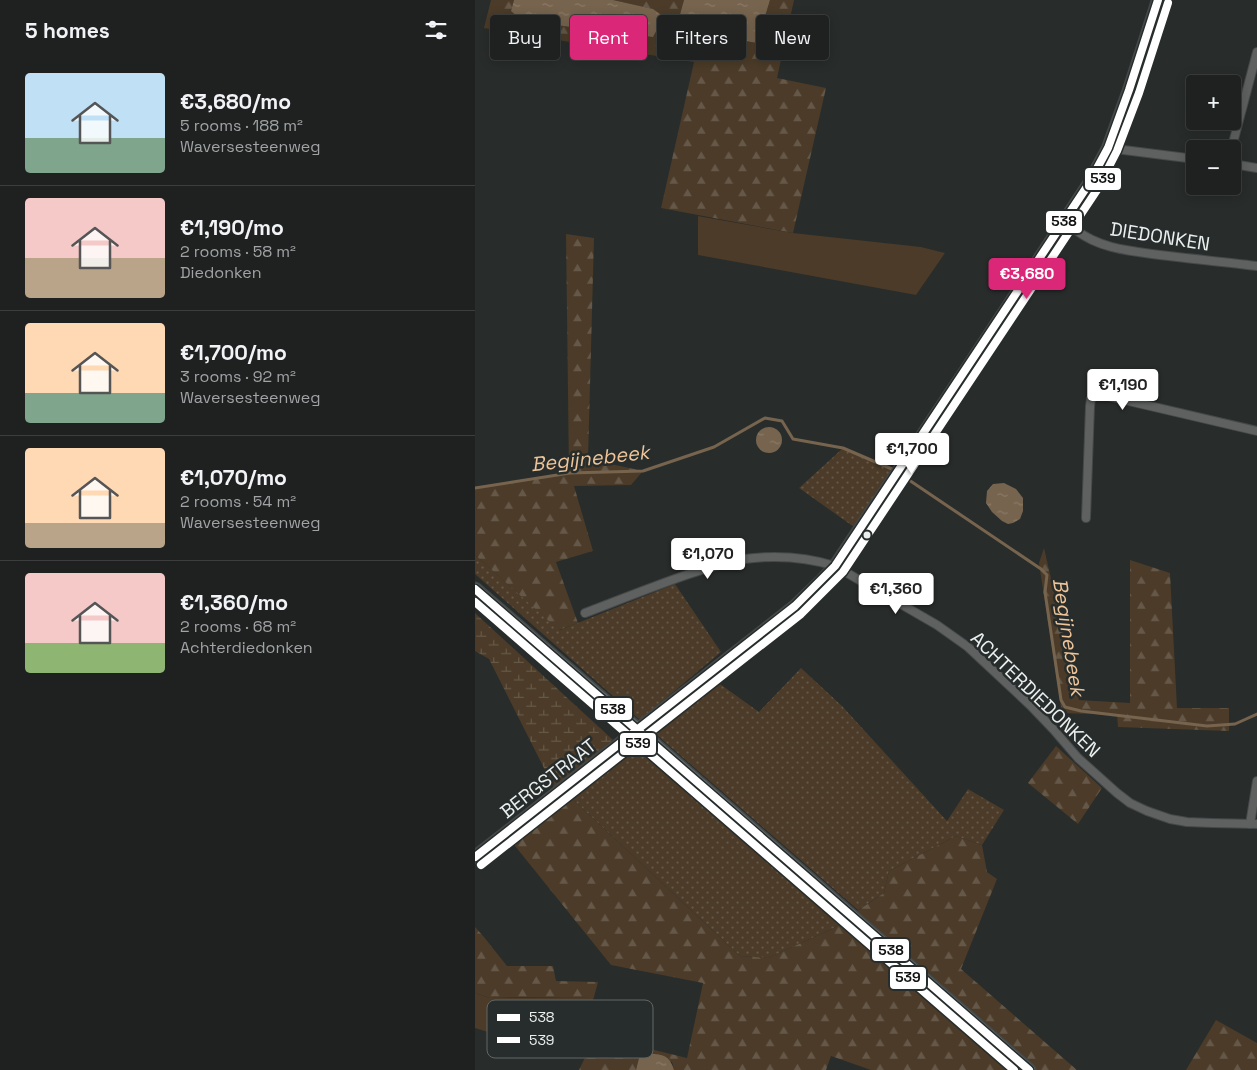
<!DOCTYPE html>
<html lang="en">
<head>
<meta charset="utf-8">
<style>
	:root { --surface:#1e2120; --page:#2b2e2d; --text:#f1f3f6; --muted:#a1a3a5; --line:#3c3e3e; --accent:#db2777 }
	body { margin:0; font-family:"Space Grotesk",sans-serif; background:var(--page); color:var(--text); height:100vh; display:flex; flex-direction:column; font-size:19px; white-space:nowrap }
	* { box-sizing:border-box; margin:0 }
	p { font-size:16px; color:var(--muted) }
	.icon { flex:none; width:28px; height:28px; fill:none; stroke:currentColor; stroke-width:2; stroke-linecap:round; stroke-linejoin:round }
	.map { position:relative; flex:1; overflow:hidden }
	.panel { display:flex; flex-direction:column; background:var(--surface); width:475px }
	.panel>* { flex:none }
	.hud { position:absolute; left:15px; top:15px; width:475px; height:45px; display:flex; gap:10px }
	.controls { position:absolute; left:711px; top:75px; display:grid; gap:10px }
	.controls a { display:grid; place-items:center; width:55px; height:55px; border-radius:5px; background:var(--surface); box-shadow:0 2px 12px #0003,0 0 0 1px var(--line); font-size:25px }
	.price { position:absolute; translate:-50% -42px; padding:0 11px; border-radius:5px; background:#fff; color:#222; font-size:16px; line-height:32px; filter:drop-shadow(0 1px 2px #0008) }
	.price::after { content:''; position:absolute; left:50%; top:30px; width:15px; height:11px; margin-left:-8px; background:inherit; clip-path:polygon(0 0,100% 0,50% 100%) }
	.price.current { background:var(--accent); color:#fff }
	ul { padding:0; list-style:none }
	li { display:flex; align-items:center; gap:15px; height:125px; padding:0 25px }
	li+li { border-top:1px solid var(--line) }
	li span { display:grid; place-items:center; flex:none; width:140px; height:100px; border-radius:5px; color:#555 }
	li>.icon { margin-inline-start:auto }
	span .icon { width:60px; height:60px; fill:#fffc; stroke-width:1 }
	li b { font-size:21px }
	h2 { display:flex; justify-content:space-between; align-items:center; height:60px; padding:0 25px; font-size:21px }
	.pill { padding:0 18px; border-radius:5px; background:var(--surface); box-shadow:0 2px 12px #0003,0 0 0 1px var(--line); font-size:18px; line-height:45px }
	.pill.current { background:var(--accent); color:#fff }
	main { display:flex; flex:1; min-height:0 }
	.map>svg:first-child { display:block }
	.grass { fill:url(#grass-dots) }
	.forest { fill:url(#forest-firs) }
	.wetland { fill:url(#wetland-marsh) }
	.garden { fill:#4b3b28 }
	.water { fill:url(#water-ripples) }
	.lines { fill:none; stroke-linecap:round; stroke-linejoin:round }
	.stream { stroke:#77644e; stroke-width:3 }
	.street-casing { stroke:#454848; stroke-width:10 }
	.secondary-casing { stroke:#454848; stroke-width:14 }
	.primary-casing { stroke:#454848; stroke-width:15 }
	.street { stroke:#5e6160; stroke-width:8 }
	.secondary { stroke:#5e6160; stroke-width:11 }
	.primary { stroke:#606968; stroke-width:12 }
	.primary-bridge-casing { stroke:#454848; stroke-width:15; stroke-linecap:butt }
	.primary-bridge { stroke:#606968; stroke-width:12 }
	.bus-1-casing { stroke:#272d2c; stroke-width:11 }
	.bus-2-casing { stroke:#272d2c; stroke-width:11 }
	.bus-1 { stroke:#fff; stroke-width:8 }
	.bus-2 { stroke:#fff; stroke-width:8 }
	.bus-dot { fill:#ebefee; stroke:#272d2c; stroke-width:2 }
	.labels { text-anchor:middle; stroke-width:5; stroke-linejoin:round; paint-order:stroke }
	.street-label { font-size:19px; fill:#ebefee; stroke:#272d2c }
	.water-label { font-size:20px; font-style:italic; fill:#eec498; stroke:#272d2c }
	.key { fill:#272d2c; stroke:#626766; stroke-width:1 }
	.key-label { font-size:14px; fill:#ebefee }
	.line-badge { stroke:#272d2c; stroke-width:2 }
	.pale-badge-label { font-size:14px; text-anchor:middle; font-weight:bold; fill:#111 }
</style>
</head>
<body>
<main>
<section class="panel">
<h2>5 homes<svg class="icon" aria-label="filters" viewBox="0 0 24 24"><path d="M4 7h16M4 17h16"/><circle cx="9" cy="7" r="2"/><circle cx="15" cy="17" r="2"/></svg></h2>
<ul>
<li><span style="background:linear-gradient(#bfe0f5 65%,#7fa58c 0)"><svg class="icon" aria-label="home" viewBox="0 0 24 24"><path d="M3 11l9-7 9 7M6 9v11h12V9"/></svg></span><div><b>€3,680/mo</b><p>5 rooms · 188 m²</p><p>Waversesteenweg</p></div></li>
<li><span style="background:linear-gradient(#f6c9c9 60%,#b9a48a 0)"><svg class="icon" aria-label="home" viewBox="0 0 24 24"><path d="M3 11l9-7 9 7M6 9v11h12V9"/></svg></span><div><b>€1,190/mo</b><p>2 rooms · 58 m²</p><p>Diedonken</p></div></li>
<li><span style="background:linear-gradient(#ffd9b3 70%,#7fa58c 0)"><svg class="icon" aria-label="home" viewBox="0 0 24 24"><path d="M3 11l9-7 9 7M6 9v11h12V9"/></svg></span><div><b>€1,700/mo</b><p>3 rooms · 92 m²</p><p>Waversesteenweg</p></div></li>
<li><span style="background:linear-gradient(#ffd9b3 75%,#b9a48a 0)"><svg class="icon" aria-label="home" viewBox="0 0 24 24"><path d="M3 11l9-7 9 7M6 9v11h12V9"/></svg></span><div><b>€1,070/mo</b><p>2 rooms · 54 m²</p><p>Waversesteenweg</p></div></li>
<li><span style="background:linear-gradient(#f6c9c9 70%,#8fb573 0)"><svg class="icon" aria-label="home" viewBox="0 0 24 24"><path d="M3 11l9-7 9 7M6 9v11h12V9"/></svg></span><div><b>€1,360/mo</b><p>2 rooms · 68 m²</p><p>Achterdiedonken</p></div></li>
</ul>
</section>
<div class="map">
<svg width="782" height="1070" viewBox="0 0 782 1070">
	<defs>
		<pattern id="grass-dots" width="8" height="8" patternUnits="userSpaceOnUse" patternTransform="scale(1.25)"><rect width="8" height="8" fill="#4b3b28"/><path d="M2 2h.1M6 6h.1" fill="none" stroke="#655848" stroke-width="1.8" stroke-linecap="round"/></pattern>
		<pattern id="forest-firs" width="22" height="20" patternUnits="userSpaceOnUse" patternTransform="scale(1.25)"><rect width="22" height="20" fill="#4b3b28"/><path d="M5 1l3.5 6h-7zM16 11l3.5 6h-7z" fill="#655848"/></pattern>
		<pattern id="wetland-marsh" width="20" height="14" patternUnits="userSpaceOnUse" patternTransform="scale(1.25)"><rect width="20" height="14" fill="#4b3b28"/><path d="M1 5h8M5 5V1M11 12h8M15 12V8" fill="none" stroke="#655848"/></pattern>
		<pattern id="water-ripples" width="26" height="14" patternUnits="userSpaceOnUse" patternTransform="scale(1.25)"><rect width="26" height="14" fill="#77644e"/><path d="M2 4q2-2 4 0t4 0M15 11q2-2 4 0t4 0" fill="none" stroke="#8a7a68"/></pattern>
	</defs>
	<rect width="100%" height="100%" fill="#282c2b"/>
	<g class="grass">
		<path d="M368,448L417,469L379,527L324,488Z"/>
		<path d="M0,555L85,630L200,584L246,652L165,720L0,574Z"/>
		<path d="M326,668L367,706L472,821L493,789L529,810L507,845L481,836L414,871L409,893L383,910L175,729L238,679L284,712Z"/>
		<path d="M161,741L367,921L359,928L293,958L265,956L92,794Z"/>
	</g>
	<g class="forest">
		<path d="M16,0H39L36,11L178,37L188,17L177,9L138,0H209L201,29L282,43L295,0H319L302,78L351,88L318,233L186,208L219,62L9,28Z"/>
		<path d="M91,234L119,238L113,459L168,471L156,485L99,486L118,551L81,562L103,623L84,630L0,555V488L94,472Z"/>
		<path d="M569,548L604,700L655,703V560L695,573L702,708H754V731L643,727L642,715L587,713L564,563Z"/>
		<path d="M581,746L627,788L603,824L553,783Z"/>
		<path d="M92,794L265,956L293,958L359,928L367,921L409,893L414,871L481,836L507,845L512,872L522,879L486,969L602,1070H396L356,1056L351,1070H199L197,1062L164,1058L161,1070H104L115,1047L155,1044L212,1058L228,983L136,965L36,841Z"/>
		<path d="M0,927L9,937L32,966H78L81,981L123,982L119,997H50L15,998L0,993Z"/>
		<path d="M741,1020L782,1043V1070H711Z"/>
	</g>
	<path class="wetland" d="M0,613L138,740L79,788L14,659L0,651Z"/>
	<g class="garden">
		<path d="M223,216L318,233L446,247L470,253L441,295L223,255Z"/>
		<path d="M0,993L15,998L119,997L95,1058L0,1028Z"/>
	</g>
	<g class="water">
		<path d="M39,0H138L178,9L189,17L178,37L48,21L36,11Z"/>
		<path d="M209,0H295L282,43L201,29Z"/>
		<circle cx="294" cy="440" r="13"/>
		<path d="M529,483L541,489L548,498V511L545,519L538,523L533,524L527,521L517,512L511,503L512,491L518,484Z"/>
		<path d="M169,1053C184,1055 194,1052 199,1070H161L164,1058Z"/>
	</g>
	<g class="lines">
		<g class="stream">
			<path d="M431,478L566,569L572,575L570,592L586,700L590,707L606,711L732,726L760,724L782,714"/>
			<path d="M0,488L95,473L168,471L239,447L290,418L307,421L318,439L368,448L417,469"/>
		</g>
		<defs>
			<g id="street">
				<path d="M759,139L782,52"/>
				<path d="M633,148L720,159"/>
				<path d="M758,164L782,168"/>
				<path d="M593,217C595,221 597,226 601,230C625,249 656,251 685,255C718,259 750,262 782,266"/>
				<path d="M611,518L615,406L616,399L620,395H628L782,431"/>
				<path d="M110,613C144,600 179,586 214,574C232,568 250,562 269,559C300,555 331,557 360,566L462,625L493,647L555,705L578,729L603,758L642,793L655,803L672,811L695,819L712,822L737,823L782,824"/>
				<path d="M775,824L782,781"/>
			</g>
			<path id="secondary" d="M0,857L320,606L347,580L360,566L491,370L613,185L633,148L654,90L683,0"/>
			<g id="primary">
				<path d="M0,589L151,719"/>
				<path d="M176,741L554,1070"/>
			</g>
		</defs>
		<use href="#street" class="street-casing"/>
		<use href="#secondary" class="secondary-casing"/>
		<use href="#primary" class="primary-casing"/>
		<use href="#street" class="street"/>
		<use href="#secondary" class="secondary"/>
		<use href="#primary" class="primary"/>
		<defs>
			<path id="primary-bridge" d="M151,719L176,741"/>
		</defs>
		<use href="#primary-bridge" class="primary-bridge-casing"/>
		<use href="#primary-bridge" class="primary-bridge"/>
		<defs>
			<g id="bus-1">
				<path d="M0,589L554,1070"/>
				<path d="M0,857L320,606L360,566L613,185L633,148L654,90L683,0"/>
			</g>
			<g id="bus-2">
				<path d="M0,602L539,1070"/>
				<path d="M6,865L326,614L368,572L622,190L642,151L664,93L693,3"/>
			</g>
		</defs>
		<use href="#bus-1" class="bus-1-casing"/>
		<use href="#bus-2" class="bus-2-casing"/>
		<use href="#bus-1" class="bus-1"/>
		<use href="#bus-2" class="bus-2"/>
	</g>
	<circle class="bus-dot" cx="392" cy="535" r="4.5"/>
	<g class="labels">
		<g class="street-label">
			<text transform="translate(685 236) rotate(9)" y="7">DIEDONKEN</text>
			<text transform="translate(561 694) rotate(44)" y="7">ACHTERDIEDONKEN</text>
			<text transform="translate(73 778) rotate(-38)" y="7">BERGSTRAAT</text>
		</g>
		<g class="water-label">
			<text transform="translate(115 458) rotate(-6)" y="7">Begijnebeek</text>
			<text transform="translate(594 637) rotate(81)" y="7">Begijnebeek</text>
		</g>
	</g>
	<rect x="12" y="1000" width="166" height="58" rx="8" class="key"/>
	<rect x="22" y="1014" width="23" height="7" fill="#fff"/>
	<rect x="22" y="1037" width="23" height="6" fill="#fff"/>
	<g class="key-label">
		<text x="54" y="1022">538</text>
		<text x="54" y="1045">539</text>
	</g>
	<g class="line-badge">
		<rect x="609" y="167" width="38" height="24" rx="5" fill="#fff"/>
		<rect x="570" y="210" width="38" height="24" rx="5" fill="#fff"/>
		<rect x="119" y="697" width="39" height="24" rx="5" fill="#fff"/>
		<rect x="144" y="732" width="38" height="24" rx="5" fill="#fff"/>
		<rect x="396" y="938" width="39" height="24" rx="5" fill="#fff"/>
		<rect x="414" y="966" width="38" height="24" rx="5" fill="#fff"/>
	</g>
	<g class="pale-badge-label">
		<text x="628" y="183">539</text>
		<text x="589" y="226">538</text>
		<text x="138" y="714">538</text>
		<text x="163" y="748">539</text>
		<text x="416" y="955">538</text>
		<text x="433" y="982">539</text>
	</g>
</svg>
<div class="controls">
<a>+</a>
<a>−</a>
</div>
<b class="price current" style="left:552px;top:300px">€3,680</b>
<b class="price" style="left:648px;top:411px">€1,190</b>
<b class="price" style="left:437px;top:475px">€1,700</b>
<b class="price" style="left:233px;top:580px">€1,070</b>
<b class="price" style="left:421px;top:615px">€1,360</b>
<div class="hud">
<a class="pill">Buy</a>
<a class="pill current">Rent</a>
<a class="pill">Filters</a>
<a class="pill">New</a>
</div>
</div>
</main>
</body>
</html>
